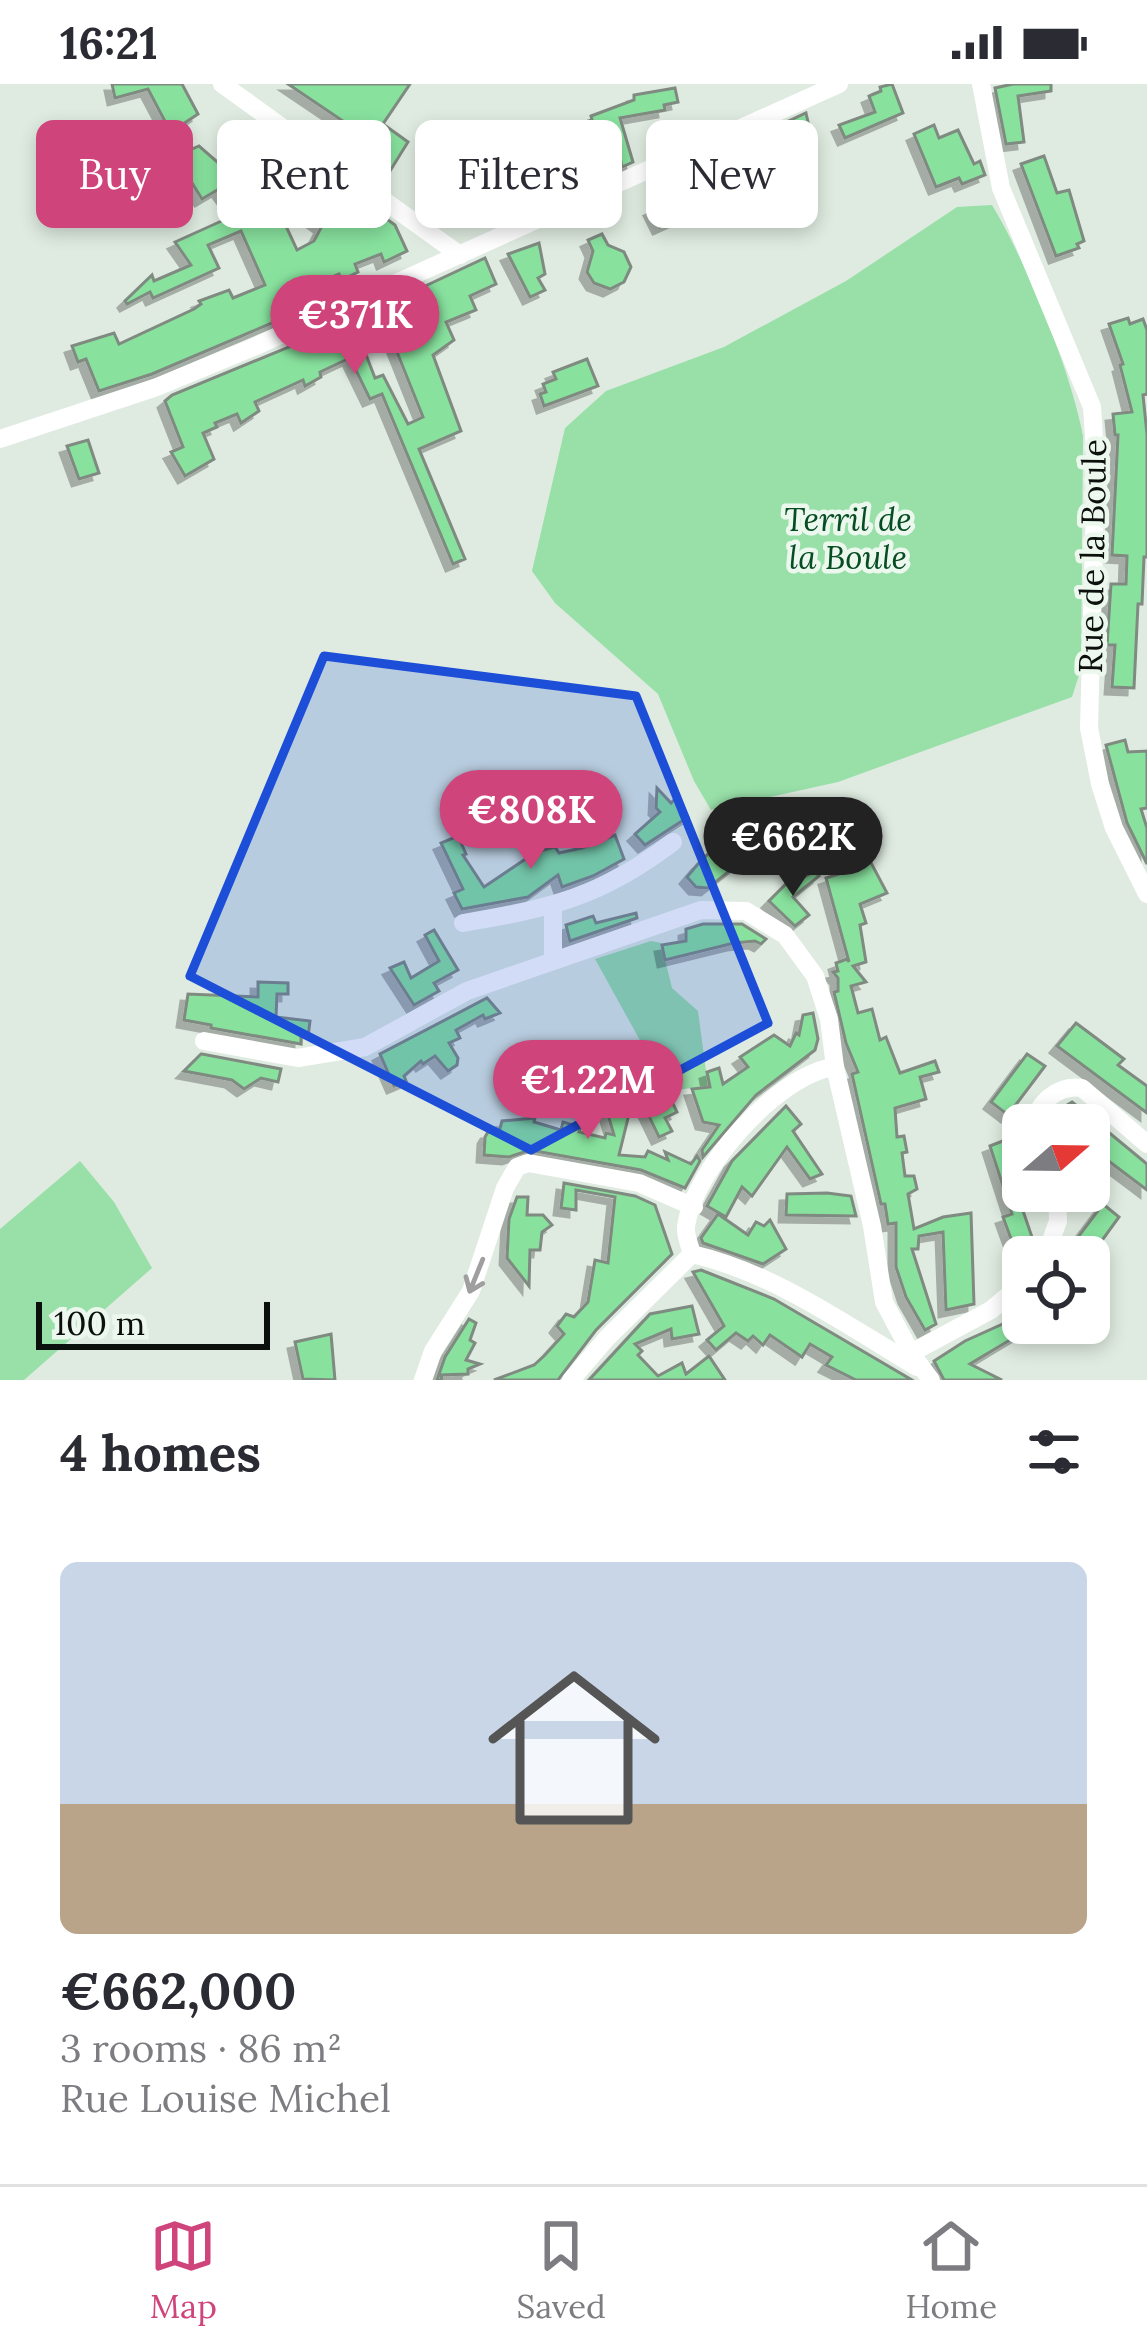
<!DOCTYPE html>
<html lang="en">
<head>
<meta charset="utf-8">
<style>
	:root { --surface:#fff; --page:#f2f2f3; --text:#2b2b33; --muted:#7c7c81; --line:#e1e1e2; --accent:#cf447a }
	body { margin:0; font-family:Lora,serif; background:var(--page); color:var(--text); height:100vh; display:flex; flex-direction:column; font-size:45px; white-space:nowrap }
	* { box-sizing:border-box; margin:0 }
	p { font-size:39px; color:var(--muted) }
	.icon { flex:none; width:66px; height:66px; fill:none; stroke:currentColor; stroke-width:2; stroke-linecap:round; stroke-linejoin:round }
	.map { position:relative; height:1296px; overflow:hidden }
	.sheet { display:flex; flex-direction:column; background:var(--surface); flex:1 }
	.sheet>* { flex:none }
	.hud { position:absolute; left:36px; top:36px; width:1077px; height:108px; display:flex; gap:24px }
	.needle { width:78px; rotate:70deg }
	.tools { position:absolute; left:1002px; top:1020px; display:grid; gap:24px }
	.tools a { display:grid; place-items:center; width:108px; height:108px; border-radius:18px; background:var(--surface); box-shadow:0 6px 18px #0003; font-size:60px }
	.scale { position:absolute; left:36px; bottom:30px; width:234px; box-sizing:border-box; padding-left:12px; border:6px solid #0c100d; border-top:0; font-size:33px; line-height:42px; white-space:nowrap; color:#0c100d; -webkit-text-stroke:9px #ecf8ee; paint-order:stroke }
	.price { position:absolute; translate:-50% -102px; padding:0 27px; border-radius:42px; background:var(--accent); color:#fff; font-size:39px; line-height:78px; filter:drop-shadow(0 3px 6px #0008) }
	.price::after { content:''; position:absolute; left:50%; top:72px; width:36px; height:27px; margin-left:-18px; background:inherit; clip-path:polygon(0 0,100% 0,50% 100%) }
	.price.selected { background:#222; color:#fff }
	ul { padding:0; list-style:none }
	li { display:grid; align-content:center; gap:24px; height:636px; padding:0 60px }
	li+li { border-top:3px solid var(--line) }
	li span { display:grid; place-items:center; height:372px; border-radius:18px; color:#555 }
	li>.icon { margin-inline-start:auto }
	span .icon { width:216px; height:216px; fill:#fffc; stroke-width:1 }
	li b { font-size:51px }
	h2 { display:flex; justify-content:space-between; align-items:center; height:144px; padding:0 60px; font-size:51px }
	.tag { padding:0 42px; border-radius:18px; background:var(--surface); box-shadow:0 6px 18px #0003; font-size:42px; line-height:108px }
	.tag.selected { background:var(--accent); color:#fff }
	.status { display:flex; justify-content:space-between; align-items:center; height:84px; padding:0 60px; background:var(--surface); direction:ltr }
	.status svg { height:33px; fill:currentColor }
	.dock { display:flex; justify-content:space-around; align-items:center; height:168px; border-top:3px solid var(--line); background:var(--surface); font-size:33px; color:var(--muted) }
	.dock a { display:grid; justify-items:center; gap:6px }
	.dock .selected { color:var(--accent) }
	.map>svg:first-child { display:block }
	.green { fill:#98dfa8 }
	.building { fill:#88e29e; stroke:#7f8a80; stroke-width:3; fill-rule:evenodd; filter:url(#shadow) }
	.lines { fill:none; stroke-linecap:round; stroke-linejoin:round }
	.street { stroke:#fff; stroke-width:18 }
	.oneway { stroke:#9e9f9e }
	.marked { fill:#1d4ed8; fill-opacity:0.2; stroke:#1d4ed8; stroke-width:9; stroke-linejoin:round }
	.labels { text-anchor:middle; stroke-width:9; stroke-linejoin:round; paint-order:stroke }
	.park-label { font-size:33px; font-style:italic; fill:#074d23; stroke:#ecf8ee }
	.street-label { font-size:33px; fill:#0c100d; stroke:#ecf8ee }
</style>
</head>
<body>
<div class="status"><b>16:21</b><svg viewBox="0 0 49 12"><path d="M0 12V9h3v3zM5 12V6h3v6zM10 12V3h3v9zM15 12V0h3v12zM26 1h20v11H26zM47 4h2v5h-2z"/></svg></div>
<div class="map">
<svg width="1147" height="1296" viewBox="0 0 1147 1296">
	<defs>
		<filter id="shadow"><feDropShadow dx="-7" dy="7" stdDeviation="0" flood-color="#0004"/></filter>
	</defs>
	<rect width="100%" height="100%" fill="#dfebe1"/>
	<g class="green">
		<path d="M992,121C1026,177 1071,287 1083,352L1081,585L1072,613L838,698L711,726L694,697L658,610L555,519L532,487L565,344L606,307L724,263L846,197L957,123Z"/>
		<path d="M651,857L661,859L672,904L698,927L708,1002L668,1007L595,875Z"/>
		<path d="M80,1077L114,1118L152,1184L24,1296H0V1145Z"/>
	</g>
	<g class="building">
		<path d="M112,0H182L198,30L177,44L169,45L148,5L115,14Z"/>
		<path d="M288,0H410L383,40L408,58L390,87L371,74L380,62Z"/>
		<path d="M892,0L903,29L845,54L839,41L875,28L869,12L881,7L880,3Z"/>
		<path d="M1013,0H1051V7L1018,12L1024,58L1006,60L995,4Z"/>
		<path d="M675,4L678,18L664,21L665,26L620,34L633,78L622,83L615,51L577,64L579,69L568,72L583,100L525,126L521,110L531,105L523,79L539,73L535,53L592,36L591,32L634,16V11Z"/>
		<path d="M806,29L813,60L808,62L812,73L804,80L812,105L757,127L753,115L781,105L763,49Z"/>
		<path d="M934,41L939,54L958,46L974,80L980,77L985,91L962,100L959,94L936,103L914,50Z"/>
		<path d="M241,54L279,82L290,66L306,77L286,111L300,123L285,140L297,166L314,157L322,142L304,129L330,94L395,141L407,167L384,178L381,170L355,180L358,188L342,196L339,190L314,201L321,218L152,290L99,307L86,275L78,278L72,262L114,249L119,260L194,225L201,220L199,217L229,206L233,214L265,201L241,147L208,161L219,184L153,214L150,208L127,220L125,217L152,191L154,197L191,181L175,158L237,130L219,105L202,115L192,99L179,105L167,76L199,62L223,83Z"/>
		<path d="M1044,72L1057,109L1069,106L1084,157L1077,160L1079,164L1056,172L1021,80Z"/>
		<path d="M684,103L695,127L660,143L651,125L673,115L670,109Z"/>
		<path d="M602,150L608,161L624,168L631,183L624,198L610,205L594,199L587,188L593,167L588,156Z"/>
		<path d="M539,159L545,190L538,194L545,206L530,213L508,170Z"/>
		<path d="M485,174L496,200L470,212L476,226L446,238L454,256L433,271L461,347L419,365L465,475L453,480L382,310L370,315L350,274L320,288L321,293L305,302L303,296L255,318L259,327L241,339L237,330L215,339L217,343L203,349L214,375L185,392L171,368L183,363L165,317L172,311L340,242ZM387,243L423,333L408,340L383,291L375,294L365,268L368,260L365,255Z"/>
		<path d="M1128,234L1130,240L1143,235L1147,246V310L1143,311L1147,350V473H1144L1142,520H1138L1134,604L1112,603L1115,561H1107L1111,500H1126L1127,472L1112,471L1118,351H1115L1113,330L1132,328L1120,281L1123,280L1109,240Z"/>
		<path d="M587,275L598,302L544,322L540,310L546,308L543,300L556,295L553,288Z"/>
		<path d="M88,356L99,389L79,395L67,362Z"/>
		<path d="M1125,656L1128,668L1147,667V724L1141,725L1147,744V780L1127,739L1106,661Z"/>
		<path d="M657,704L671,719L675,715L688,733L645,761L635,750L660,728L656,724Z"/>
		<path d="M615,751L624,775L593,792L562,803L558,791L528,813L462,825L454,809L463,805L441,759L458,752L466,770L463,771L484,803L536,768L555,763L559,769L582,764Z"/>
		<path d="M739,753L752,769L708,804L696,803L687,793L698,780L708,770L714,774Z"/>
		<path d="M858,771L860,776L868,773L887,809L860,820L866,839L860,841L866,878L853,882L866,898L851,902L858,929L872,925L880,956L886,953L900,989L935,977L939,988L920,993L926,1015L895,1024L897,1053L904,1052L907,1068L902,1069L905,1092H914L917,1105L908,1110L914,1145L943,1133L971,1129L974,1220L946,1226L943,1148L919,1152L918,1165H912L936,1240L925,1246L906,1213L896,1183V1139L888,1140L885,1120H881L852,990L858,988L846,959L834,908L838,907V894L833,888L838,887L836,879L847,875L849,878L826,794L848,787L844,776Z"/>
		<path d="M815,787L819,792L793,813L809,831L795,842L769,817L794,792L797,797Z"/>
		<path d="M636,829L637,834L570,857L566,841L593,832L596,839Z"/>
		<path d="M703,840H742L766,855L761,860L755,857L734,859L665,876L662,861L686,857V845Z"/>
		<path d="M434,846L458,886L434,899L439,907L414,921L390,884L404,878L411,894L439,877L425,851Z"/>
		<path d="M258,898L288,899V910H277L276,933L310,937L308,953L301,952V960L211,944V941L184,936L188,910L258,913Z"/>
		<path d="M487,914L500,929L485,935L483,931L456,946L460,954L449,959L458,974L457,981L448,987L435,972L423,980L421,977L404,992L406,997L394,1002L380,970Z"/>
		<path d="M813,929L818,955L815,966L756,1011L703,1073L702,1066L719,1041L703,1038L692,1005L710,1003L707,988L719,984L723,1000L748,983L740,973L774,951L790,962L796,949L799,951L803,931Z"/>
		<path d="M1076,939L1124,975L1118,981L1147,1002V1029L1057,962Z"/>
		<path d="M201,970H202L281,985L278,998L261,994L244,1005L232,996L184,987Z"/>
		<path d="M1027,970L1045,982L1008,1031L991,1018Z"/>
		<path d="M622,999L631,1022L619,1071L645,1073L648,1067L668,1076L665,1068L691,1080L697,1072L700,1077L685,1104L641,1086L530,1066L509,1073L484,1071L485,1053L488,1048H499L502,1037L535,1034L534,1038L561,1046L563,1038L581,1043L579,1048L605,1054L606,1049L614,1051L599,1001Z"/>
		<path d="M667,1007L677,1028L665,1034L672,1047L659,1053L641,1016L652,1008L655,1013Z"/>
		<path d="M1072,1018L1147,1080V1106L1098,1069L1101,1064L1089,1059V1041H1068L1054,1029Z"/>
		<path d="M786,1022L801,1040L793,1047L822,1090L810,1095L787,1063L752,1112L742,1103L726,1133L707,1122L732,1077Z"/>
		<path d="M1013,1053L1023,1082V1113L1019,1115L1033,1156L1014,1163L1003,1133L1012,1130L990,1062Z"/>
		<path d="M564,1099L635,1112L655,1121L672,1170L596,1246L558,1296H494L534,1281L544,1272L564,1250L557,1242L566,1230L574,1233L588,1218L595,1176L608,1179L615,1113L576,1106V1126L561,1124Z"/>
		<path d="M827,1109L851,1112L856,1132L786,1131L787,1110Z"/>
		<path d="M517,1113H528L527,1131H543L552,1141L542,1148L540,1166H530L529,1202L507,1174L509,1135Z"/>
		<path d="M1103,1120L1119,1133L1090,1173H1069L1079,1160L1075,1157Z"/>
		<path d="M718,1130L748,1151L756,1138L764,1142L770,1136L786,1165L763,1180L703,1159L701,1154Z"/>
		<path d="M701,1186L774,1215L912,1296H856L826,1281L832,1273L810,1260L802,1273L770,1251L763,1261L753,1252L748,1257L736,1249L716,1266L707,1256L724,1242L693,1188Z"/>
		<path d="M692,1222L699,1250L672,1255L671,1245L635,1260L642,1267L638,1271L658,1292L682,1279L686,1290L709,1272L725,1296H589L650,1230Z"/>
		<path d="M469,1235L476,1239L470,1256L475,1259L466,1276L480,1280L468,1285V1290L441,1291L442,1296H437L445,1273Z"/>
		<path d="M1005,1239H1026L1020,1250L970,1280L1002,1296H944L934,1277L965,1257Z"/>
		<path d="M331,1250L335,1296L303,1295L295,1258Z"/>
	</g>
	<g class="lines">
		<g class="street">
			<path d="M222,0L460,171"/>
			<path d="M981,0L1001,104L1092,323L1096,383L1089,644L1100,700L1114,744L1147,810"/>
			<path d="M0,355L157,303L256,262L839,0"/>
			<path d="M463,839C551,824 601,813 673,758"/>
			<path d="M553,877V823"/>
			<path d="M204,957L298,974L365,963L467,907L701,826L746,827L785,851L815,892L829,935L835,983L872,1142L884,1218L911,1269L931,1296"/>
			<path d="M1035,1041C1036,1019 1059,1000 1082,1004L1147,1060"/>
			<path d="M692,1170C774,1189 845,1240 917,1283"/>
			<path d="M692,1170C690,1162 685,1151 686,1143C693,1086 779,989 835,983"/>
			<path d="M1045,1173L1058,1137L1057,1107"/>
			<path d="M911,1269L991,1226L1023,1199"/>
			<path d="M423,1296L433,1267L471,1207L505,1104L517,1083L528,1079L639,1099L694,1123"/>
			<path d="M571,1296L606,1255L692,1170"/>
		</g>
	</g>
	<defs><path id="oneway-shaft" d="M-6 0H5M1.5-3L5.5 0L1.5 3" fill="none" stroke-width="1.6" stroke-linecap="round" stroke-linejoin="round" transform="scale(3)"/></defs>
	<use class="oneway" href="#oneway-shaft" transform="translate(476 1192) rotate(112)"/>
	<path class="marked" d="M324,572L636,612L768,939L531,1066L190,892Z"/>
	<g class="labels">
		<g class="park-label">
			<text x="848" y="447">Terril de<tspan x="848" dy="38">la Boule</tspan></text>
		</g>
		<g class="street-label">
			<text transform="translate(1092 472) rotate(-89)" y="12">Rue de la Boule</text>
		</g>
	</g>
</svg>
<div class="tools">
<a><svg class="needle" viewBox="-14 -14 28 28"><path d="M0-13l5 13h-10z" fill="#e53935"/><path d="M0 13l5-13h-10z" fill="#7c7c81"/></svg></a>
<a><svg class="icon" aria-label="locate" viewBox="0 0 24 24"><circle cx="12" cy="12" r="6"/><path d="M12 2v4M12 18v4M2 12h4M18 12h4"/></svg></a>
</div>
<div class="scale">100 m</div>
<b class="price" style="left:355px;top:293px">€371K</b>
<b class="price" style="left:531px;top:788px">€808K</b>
<b class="price selected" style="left:793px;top:815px">€662K</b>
<b class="price" style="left:588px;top:1058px">€1.22M</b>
<div class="hud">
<a class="tag selected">Buy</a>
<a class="tag">Rent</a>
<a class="tag">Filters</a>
<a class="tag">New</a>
</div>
</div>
<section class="sheet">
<h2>4 homes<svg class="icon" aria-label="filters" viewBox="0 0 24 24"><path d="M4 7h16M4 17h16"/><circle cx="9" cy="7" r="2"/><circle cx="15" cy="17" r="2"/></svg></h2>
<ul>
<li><span style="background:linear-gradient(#c9d6e8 65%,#b9a48a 0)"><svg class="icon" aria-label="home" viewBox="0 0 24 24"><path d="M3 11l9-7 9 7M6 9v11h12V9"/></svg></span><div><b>€662,000</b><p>3 rooms · 86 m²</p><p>Rue Louise Michel</p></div></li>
</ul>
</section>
<nav class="dock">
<a class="selected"><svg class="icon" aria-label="map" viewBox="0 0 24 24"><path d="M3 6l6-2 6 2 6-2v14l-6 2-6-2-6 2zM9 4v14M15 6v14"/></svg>Map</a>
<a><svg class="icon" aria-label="saved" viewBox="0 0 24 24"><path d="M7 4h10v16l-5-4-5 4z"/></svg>Saved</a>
<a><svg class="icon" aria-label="home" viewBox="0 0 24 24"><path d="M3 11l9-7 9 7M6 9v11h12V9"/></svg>Home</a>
</nav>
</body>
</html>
